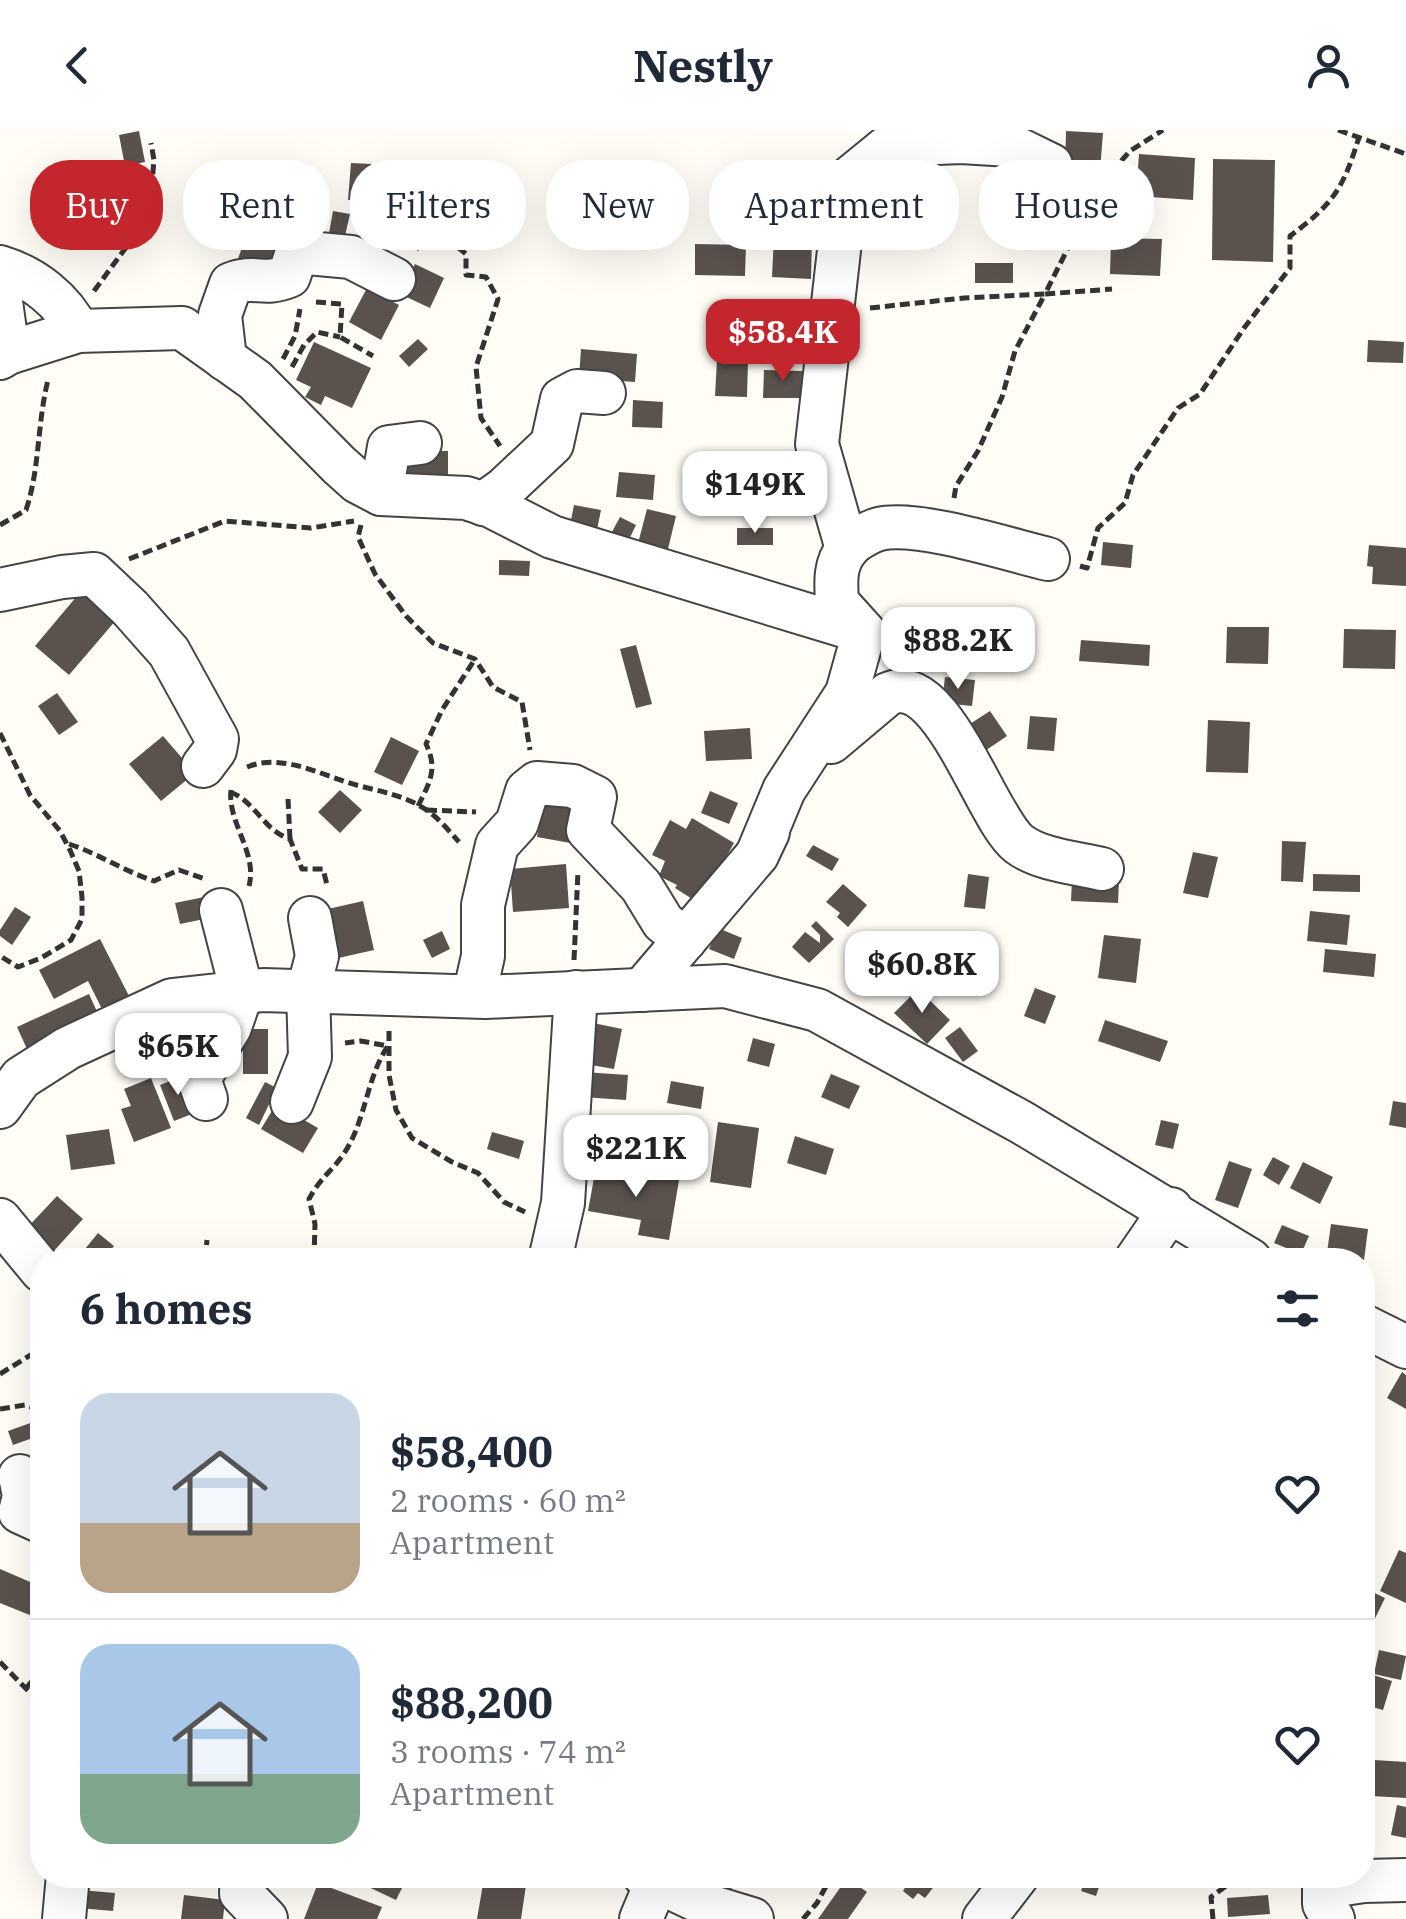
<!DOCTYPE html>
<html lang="en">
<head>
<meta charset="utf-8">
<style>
	:root { --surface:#fff; --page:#f2f2f3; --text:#1f2937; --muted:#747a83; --line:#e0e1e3; --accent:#c4262e }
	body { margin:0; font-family:"IBM Plex Serif",serif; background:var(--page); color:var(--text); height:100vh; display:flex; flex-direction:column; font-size:38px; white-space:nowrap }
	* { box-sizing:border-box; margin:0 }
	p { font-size:32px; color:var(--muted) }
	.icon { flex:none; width:55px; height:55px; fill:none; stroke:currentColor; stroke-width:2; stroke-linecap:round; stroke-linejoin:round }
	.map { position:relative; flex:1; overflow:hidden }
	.panel { position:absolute; left:30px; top:1118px; width:1345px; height:640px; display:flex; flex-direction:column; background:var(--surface); border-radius:40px; box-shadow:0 10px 40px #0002 }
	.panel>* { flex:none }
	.hud { position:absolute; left:30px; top:30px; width:1348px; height:90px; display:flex; gap:20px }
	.price { position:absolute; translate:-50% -85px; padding:0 22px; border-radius:20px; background:#fff; color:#222; font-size:32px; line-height:65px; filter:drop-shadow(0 2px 5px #0008) }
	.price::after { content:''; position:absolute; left:50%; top:60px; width:30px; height:22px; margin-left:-15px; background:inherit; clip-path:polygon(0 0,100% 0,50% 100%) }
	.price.active { background:var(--accent); color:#fff }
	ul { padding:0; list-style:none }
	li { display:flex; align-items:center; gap:30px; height:250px; padding:0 50px }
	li+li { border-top:2px solid var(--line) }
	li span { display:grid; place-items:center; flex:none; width:280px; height:200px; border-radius:30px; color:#555 }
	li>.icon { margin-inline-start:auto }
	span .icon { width:120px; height:120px; fill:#fffc; stroke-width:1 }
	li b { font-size:42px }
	h2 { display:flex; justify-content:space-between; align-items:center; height:120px; padding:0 50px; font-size:42px }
	.chip { padding:0 35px; border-radius:40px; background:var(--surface); box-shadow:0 10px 40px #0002; font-size:35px; line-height:90px }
	.chip.active { background:var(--accent); color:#fff }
	header { display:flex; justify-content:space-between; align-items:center; height:130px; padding:0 50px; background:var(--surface); font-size:45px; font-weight:800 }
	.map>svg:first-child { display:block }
	.building { fill:#5a524d }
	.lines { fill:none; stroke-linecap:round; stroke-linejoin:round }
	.minor-casing { stroke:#444; stroke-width:46 }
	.path { stroke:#333; stroke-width:5; stroke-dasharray:10 5; stroke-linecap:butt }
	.minor { stroke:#fff; stroke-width:42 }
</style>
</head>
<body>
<header><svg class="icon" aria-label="back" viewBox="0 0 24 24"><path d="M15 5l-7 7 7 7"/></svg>Nestly<svg class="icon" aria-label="person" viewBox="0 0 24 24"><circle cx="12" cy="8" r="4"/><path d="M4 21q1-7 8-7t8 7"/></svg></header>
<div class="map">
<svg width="1406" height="1789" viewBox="0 0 1406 1789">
	<rect width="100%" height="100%" fill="#fffdf5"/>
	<g class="building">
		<path d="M139,1L145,32L125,36L119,5Z"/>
		<path d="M1066,1L1103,3L1100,40L1065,38Z"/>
		<path d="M1139,24L1195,28L1193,70L1136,66Z"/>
		<path d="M1213,29L1275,30L1273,132L1212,130Z"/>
		<path d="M351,33L371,34L369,54L382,55L381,72L348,70Z"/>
		<path d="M759,36L806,37L805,64H796L795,90L758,89Z"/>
		<path d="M314,78L328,82L320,109L306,105Z"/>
		<path d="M333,81L350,84L345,106L329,103Z"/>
		<path d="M250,94L290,108L278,143L238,129Z"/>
		<path d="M774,106L812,108L811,149L772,147Z"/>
		<path d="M1111,108L1162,109L1160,146L1110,144Z"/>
		<path d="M695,114L746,115L745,146L695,145Z"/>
		<rect x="975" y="133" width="38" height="20"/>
		<path d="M415,134L444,148L430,178L400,164Z"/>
		<path d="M367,158L399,175L381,210L349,192Z"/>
		<path d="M418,209L428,219L409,237L399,226Z"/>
		<path d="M1368,210L1404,212L1403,233L1367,232Z"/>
		<path d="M314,212L371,238L352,278L325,266L321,275L305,267L311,257L296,250Z"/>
		<path d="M581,219L637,224L635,252L579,248Z"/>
		<path d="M717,230L748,231L747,267L715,266Z"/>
		<path d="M764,240L803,241L802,268H763Z"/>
		<path d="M633,270L663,272L662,298L632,297Z"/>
		<path d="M395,320L448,321V350L395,349Z"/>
		<path d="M742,333H781V352L742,353Z"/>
		<path d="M619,342L655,345L653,370L616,367Z"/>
		<path d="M695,358L730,359L729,380L694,378Z"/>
		<path d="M574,375L601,380L597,400L570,395Z"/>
		<path d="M647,379L676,386L666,427L636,421Z"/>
		<path d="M620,387L636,395L623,422L606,413Z"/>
		<rect x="737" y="398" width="36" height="17"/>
		<path d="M1103,412L1133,415L1131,438L1101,435Z"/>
		<path d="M1369,415L1406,418V456L1372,454L1373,437L1367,436Z"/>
		<path d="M499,430L530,431L529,446L499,445Z"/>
		<path d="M82,460L117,489L69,545L35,516Z"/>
		<path d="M1227,497H1269L1268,534L1226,533Z"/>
		<path d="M1344,499L1396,500L1395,539L1343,538Z"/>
		<path d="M1081,510L1150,515L1149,536L1079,531Z"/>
		<path d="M636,515L652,574L636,578L620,519Z"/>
		<path d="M945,547L975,550L972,576L942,573Z"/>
		<path d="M57,563L78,592L59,605L38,576Z"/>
		<path d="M990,581L1007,606L976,627L959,601Z"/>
		<path d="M1030,586L1057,588L1054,621L1027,619Z"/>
		<path d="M1208,590L1250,592L1248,643L1206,642Z"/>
		<path d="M750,598L752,629L706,631L704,601Z"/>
		<path d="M163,606L195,643L161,671L129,634Z"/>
		<path d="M391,607L419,621L402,655L374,642Z"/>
		<path d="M340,660L362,680L340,703L318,682Z"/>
		<path d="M710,661L738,673L729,694L701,683Z"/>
		<path d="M546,662L585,669L576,714L537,707Z"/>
		<path d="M692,688L734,713L700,774L675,758L677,755L659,746L665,731L652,725L670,690L686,699Z"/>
		<path d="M1282,711L1306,712L1303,752L1281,751Z"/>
		<path d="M813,715L839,729L832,741L806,726Z"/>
		<path d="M1193,722L1218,727L1208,768L1183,763Z"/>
		<path d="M566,734L569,778L513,782L510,739Z"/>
		<path d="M968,744L989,747L985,779L964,777Z"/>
		<path d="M1313,744L1360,745V762L1313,761Z"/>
		<path d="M1072,749L1119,751L1118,773L1071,771Z"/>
		<path d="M843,754L867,775L848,797L837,787L840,783L826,772Z"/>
		<path d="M209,766L214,787L180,794L175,773Z"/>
		<path d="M363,771L374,820L334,829V806L328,779Z"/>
		<path d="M15,777L31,787L12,815L0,806V800Z"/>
		<path d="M1310,781L1350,785L1347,815L1307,811Z"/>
		<path d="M816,791L834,809L809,833L792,817L805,802L820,813V805L811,796Z"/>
		<path d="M718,798L742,808L734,829L709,819Z"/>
		<path d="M442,801L450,819L432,828L423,810Z"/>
		<path d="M1104,805L1141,809L1136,853L1098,848Z"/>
		<path d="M100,809L129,866L102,879L88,851L54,869L39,840Z"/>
		<path d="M1325,819L1376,824L1374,847L1323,842Z"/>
		<path d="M1035,858L1056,866L1045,894L1024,886Z"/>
		<path d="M918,859L950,890L927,914L894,883Z"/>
		<path d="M89,864L99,886L27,919L17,897Z"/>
		<path d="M1105,890L1168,911L1160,932L1098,911Z"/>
		<path d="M593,893L622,899L614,939L585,934Z"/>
		<path d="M960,897L978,921L963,932L945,908Z"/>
		<rect x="243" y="899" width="25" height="45"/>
		<path d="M753,908L775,914L769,937L747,931Z"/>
		<path d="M583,942L628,945L626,970L582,967Z"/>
		<path d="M831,944L860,956L849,979L821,967Z"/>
		<path d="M183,946L197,982L174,991L160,955Z"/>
		<path d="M151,948L171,998L134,1012L121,979L131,976L124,959Z"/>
		<path d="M671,951L704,957L701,979L667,973Z"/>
		<path d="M265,952L277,958L259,995L246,988Z"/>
		<path d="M1393,971L1406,973V998L1389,995Z"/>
		<path d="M276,974L318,998L303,1023L261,999Z"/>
		<path d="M642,988L704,992L701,1027L639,1023Z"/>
		<path d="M1161,990L1179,994L1173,1019L1155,1015Z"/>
		<path d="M718,992L759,998L751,1058L710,1052Z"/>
		<path d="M109,999L115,1034L71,1040L66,1005Z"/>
		<path d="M492,1002L524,1011L519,1029L487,1019Z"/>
		<path d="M795,1006L834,1019L826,1045L787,1033Z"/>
		<path d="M1273,1027L1290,1036L1279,1055L1263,1045Z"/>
		<path d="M1229,1031L1252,1039L1238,1078L1215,1070Z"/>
		<path d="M1303,1032L1333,1047L1320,1074L1290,1058Z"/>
		<path d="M596,1037L679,1050L669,1110L638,1105L641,1090L588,1081Z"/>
		<path d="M57,1066L83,1089L52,1123L26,1099Z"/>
		<path d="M1331,1094L1368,1099L1364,1130H1326Z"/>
		<path d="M1282,1095L1309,1106L1301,1124L1274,1113Z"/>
		<path d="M98,1103L114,1116L102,1130H76Z"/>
		<path d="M1402,1242L1406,1245V1279L1387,1268Z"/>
		<path d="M36,1291L41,1305L13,1315L8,1301Z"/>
		<path d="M1399,1420L1406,1423V1473L1380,1461Z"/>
		<path d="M0,1439L42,1457V1490L0,1473Z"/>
		<path d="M1362,1457L1385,1468L1362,1515Z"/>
		<path d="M1379,1520L1406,1526L1401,1550L1374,1544Z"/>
		<path d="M1370,1544L1392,1551L1383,1580L1362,1574Z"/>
		<path d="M1374,1630L1406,1632V1668L1372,1666Z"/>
		<path d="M36,1631L42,1632V1672L31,1670Z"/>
		<path d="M1397,1675L1406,1677V1708L1391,1705Z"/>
		<path d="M364,1745H395L406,1750L396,1770L360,1753Z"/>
		<path d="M718,1745H741L722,1772L707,1761Z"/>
		<path d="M901,1745H943L925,1768L918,1763L913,1769L903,1761L906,1756L898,1749Z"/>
		<path d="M1087,1745H1103L1096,1766L1081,1761Z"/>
		<path d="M484,1748L526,1755L521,1789H477Z"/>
		<path d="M847,1748L867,1762L848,1789H818Z"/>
		<path d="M318,1753L382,1777L377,1789H304Z"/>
		<path d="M80,1760L115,1763L113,1781L79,1778Z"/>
		<path d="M184,1765L225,1770L223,1789H181Z"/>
		<path d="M1268,1765L1270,1784L1228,1787L1227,1768Z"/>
	</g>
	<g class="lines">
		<defs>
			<g id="minor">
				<path d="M0,137C33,147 63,170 78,201"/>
				<path d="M0,164L8,223"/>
				<path d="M0,228L8,223L78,201L182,198L255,250L339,335L358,352L381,364L466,368L491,376L552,407L864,502L847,563L784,660L757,725"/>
				<path d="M225,229L220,185L231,154C256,144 262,157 289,146L297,122L351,127L394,149"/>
				<path d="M381,364L389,317L420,313"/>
				<path d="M483,374L504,359L552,314L562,269L577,261L604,263"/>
				<path d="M847,419L817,314L847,50L890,15L961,12L1010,15L1051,35"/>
				<path d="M0,460L62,447L94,444L130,478L169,522L217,609L215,620L203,636"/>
				<path d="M864,502L837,472C836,454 834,435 847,419C853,411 868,402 879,399C918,390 1006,419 1048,429"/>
				<path d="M831,612L888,564C942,538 986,689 1019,714C1040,730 1077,733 1102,739"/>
				<path d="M642,860L757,725L768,702"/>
				<path d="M474,866L483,826V775L497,715L517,693L527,661L537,653L573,656L595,667L588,700L641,756L663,792L685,810"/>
				<path d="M206,969L199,949L230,897L242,862L221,780"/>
				<path d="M292,972L310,927L308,861L317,826L310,788"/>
				<path d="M0,977L21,948L68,918L172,870L263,860L485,867L725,856L817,880L1021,992L1250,1130"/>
				<path d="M0,1090L42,1141"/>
				<path d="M550,1130L563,1073L576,862"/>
				<path d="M1136,1130L1171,1079"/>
				<path d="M1362,1195L1406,1217"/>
				<path d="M20,1346L24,1366L20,1382L42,1392"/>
				<path d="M242,1745L241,1763L266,1789"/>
				<path d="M644,1745L709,1776L752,1789"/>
				<path d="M64,1789L68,1745"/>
				<path d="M641,1789L657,1751"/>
				<path d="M984,1789L1018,1745"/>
				<path d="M1333,1789L1324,1774V1757L1364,1751L1406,1750"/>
			</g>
		</defs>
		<use href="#minor" class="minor-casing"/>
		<g class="path">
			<path d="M1338,0L1406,24"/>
			<path d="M1081,51C1101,76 1111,95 1145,98"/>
			<path d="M416,119C434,106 450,109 466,124V145L486,147L498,169L476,237L481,288L500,316"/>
			<path d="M94,161L149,86L154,30L151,13"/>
			<path d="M316,172L342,174L340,207L373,226"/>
			<path d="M870,178L964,168L1045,164L1099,56L1130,21L1163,0"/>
			<path d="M283,229L295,206L300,179"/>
			<path d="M292,237L304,215L317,202L340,207"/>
			<path d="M954,368L956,356L978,321L1002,267L1015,221L1045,164L1112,159"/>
			<path d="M0,395L26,380C40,338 37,294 48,250"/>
			<path d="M361,395L358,407L375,444L406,486L433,513L475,529L493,557L522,572L530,620"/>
			<path d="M129,429L225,391L311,398L354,391"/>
			<path d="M1080,436L1087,438L1098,398L1125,373L1133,345L1178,278L1200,264L1244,198L1290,138V106C1334,73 1343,59 1359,7"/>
			<path d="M0,603L30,665L60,701L70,720L79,741L82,767V789L71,810L41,828L18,837L0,826"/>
			<path d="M247,637C284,622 324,647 360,656C383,662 405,666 425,679C438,687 449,701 459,712"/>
			<path d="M231,660C227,692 258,723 249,756"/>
			<path d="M230,662C255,671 264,701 290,709L302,739H323L327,755"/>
			<path d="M288,669L290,709"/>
			<path d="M418,676C430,652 438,639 426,614L442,580L475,529"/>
			<path d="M427,680L476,682"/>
			<path d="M69,714C99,724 124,741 154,751L179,740L205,749"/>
			<path d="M574,830L578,741"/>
			<path d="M389,901V945L396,980L412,1008L452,1032L478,1043L504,1072L525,1082"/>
			<path d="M205,1130L207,1110"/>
			<path d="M314,1130L315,1094L309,1069C320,1048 331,1042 343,1025C366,992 366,948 388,916L361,911L345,913"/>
			<path d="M0,1244L42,1218"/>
			<path d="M0,1279L25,1275L42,1280"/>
			<path d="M0,1532L42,1575"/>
			<path d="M27,1557L42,1539"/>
			<path d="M803,1789L817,1773L832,1745"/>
			<path d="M1213,1789L1211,1767L1241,1745"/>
		</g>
		<use href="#minor" class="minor"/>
	</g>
</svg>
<b class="price active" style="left:783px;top:254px">$58.4K</b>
<b class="price" style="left:755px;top:406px">$149K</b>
<b class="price" style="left:958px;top:562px">$88.2K</b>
<b class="price" style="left:922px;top:886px">$60.8K</b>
<b class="price" style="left:178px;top:968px">$65K</b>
<b class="price" style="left:636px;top:1070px">$221K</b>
<div class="hud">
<a class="chip active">Buy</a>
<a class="chip">Rent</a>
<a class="chip">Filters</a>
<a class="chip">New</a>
<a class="chip">Apartment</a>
<a class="chip">House</a>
</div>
<section class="panel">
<h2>6 homes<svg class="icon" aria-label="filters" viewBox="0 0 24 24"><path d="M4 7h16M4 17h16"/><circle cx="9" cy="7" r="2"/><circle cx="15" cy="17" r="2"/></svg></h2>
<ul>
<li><span style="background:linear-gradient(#c9d6e8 65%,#b9a48a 0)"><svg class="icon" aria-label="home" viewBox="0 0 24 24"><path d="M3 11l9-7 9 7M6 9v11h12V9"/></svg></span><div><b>$58,400</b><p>2 rooms · 60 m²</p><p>Apartment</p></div><svg class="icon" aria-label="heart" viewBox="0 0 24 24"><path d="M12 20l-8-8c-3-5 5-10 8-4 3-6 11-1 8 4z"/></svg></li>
<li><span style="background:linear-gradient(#a9c7e8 65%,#7fa58c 0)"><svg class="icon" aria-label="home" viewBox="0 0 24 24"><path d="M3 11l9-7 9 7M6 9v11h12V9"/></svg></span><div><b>$88,200</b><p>3 rooms · 74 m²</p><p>Apartment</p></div><svg class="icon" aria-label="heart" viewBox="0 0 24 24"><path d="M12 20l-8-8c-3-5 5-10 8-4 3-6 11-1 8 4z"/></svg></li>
</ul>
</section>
</div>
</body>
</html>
